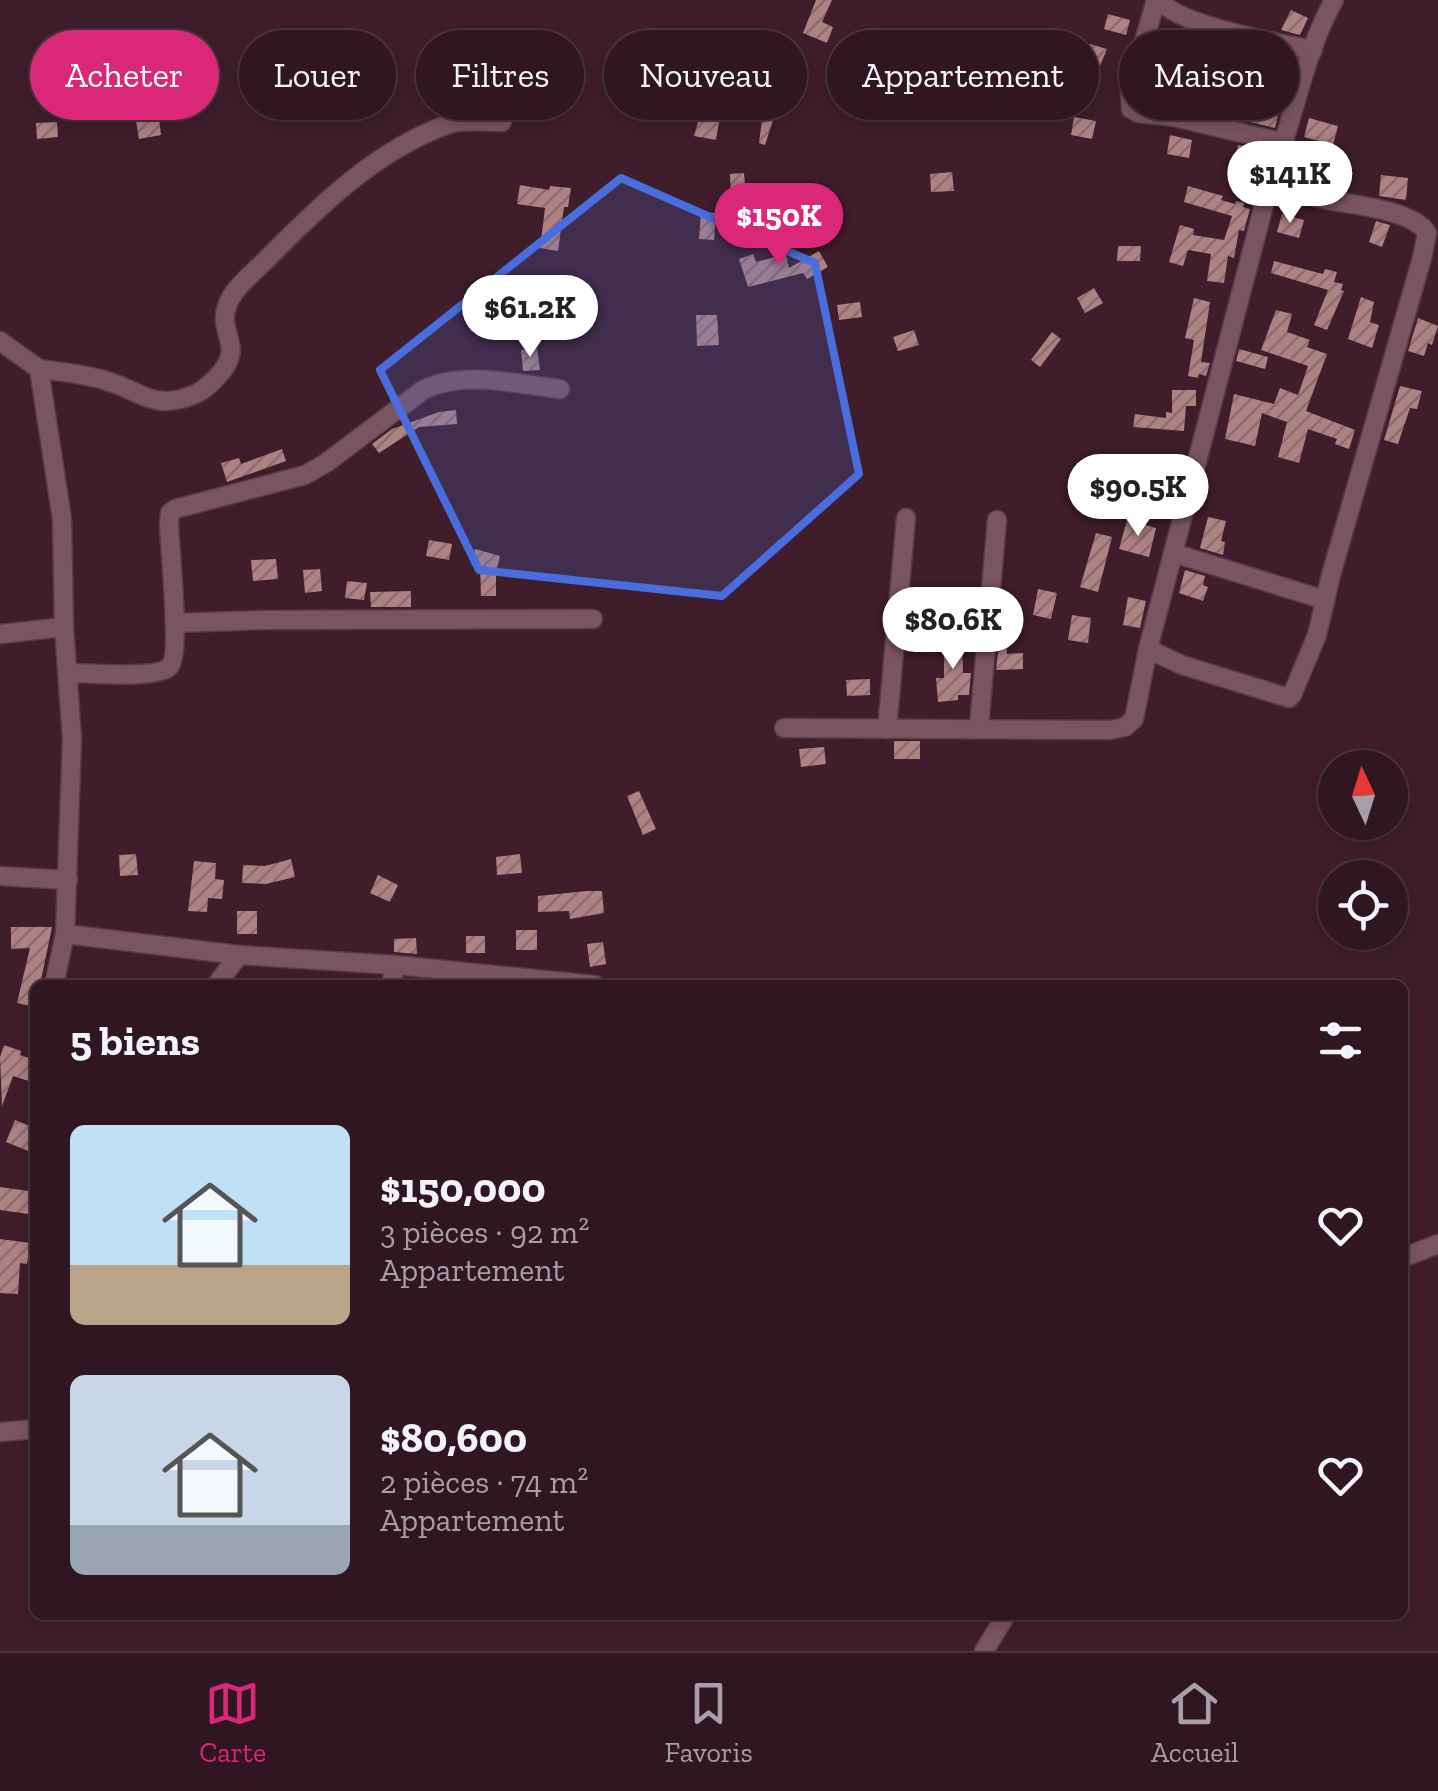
<!DOCTYPE html>
<html lang="fr">
<head>
<meta charset="utf-8">
<style>
	:root { --surface:#2f1620; --page:#3b232d; --text:#f1f3f6; --muted:#a79fa5; --line:#4a353e; --accent:#db2777 }
	body { margin:0; font-family:"Zilla Slab",serif; background:var(--page); color:var(--text); height:100vh; display:flex; flex-direction:column; font-size:38px; white-space:nowrap }
	* { box-sizing:border-box; margin:0 }
	p { font-size:32px; color:var(--muted) }
	.icon { flex:none; width:55px; height:55px; fill:none; stroke:currentColor; stroke-width:2; stroke-linecap:round; stroke-linejoin:round }
	.map { position:relative; flex:1; overflow:hidden }
	.side { position:absolute; left:30px; top:980px; width:1378px; height:640px; display:flex; flex-direction:column; background:var(--surface); border-radius:15px; box-shadow:0 5px 15px #0003,0 0 0 2px var(--line) }
	.side>* { flex:none }
	.guide { position:absolute; left:30px; top:30px; width:1380px; height:90px; display:flex; gap:20px }
	.needle { width:65px; rotate:356deg }
	.controls { position:absolute; left:1318px; top:750px; display:grid; gap:20px }
	.controls a { display:grid; place-items:center; width:90px; height:90px; border-radius:50%; background:var(--surface); box-shadow:0 5px 15px #0003,0 0 0 2px var(--line); font-size:50px }
	.price { position:absolute; translate:-50% -85px; padding:0 22px; border-radius:35px; background:#fff; color:#222; font-size:32px; line-height:65px; filter:drop-shadow(0 2px 5px #0008) }
	.price::after { content:''; position:absolute; left:50%; top:60px; width:30px; height:22px; margin-left:-15px; background:inherit; clip-path:polygon(0 0,100% 0,50% 100%) }
	.price.on { background:var(--accent); color:#fff }
	ul { padding:0; list-style:none }
	li { display:flex; align-items:center; gap:30px; height:250px; padding:0 40px }
	li span { display:grid; place-items:center; flex:none; width:280px; height:200px; border-radius:15px; color:#555 }
	li>.icon { margin-inline-start:auto }
	span .icon { width:120px; height:120px; fill:#fffc; stroke-width:1 }
	li b { font-size:42px }
	h2 { display:flex; justify-content:space-between; align-items:center; height:120px; padding:0 40px; font-size:42px }
	.chip { padding:0 35px; border-radius:45px; background:var(--surface); box-shadow:0 5px 15px #0003,0 0 0 2px var(--line); font-size:35px; line-height:90px }
	.chip.on { background:var(--accent); color:#fff }
	.tab-bar { display:flex; justify-content:space-around; align-items:center; height:140px; border-top:2px solid var(--line); background:var(--surface); font-size:28px; color:var(--muted) }
	.tab-bar a { display:grid; justify-items:center; gap:5px }
	.tab-bar .on { color:var(--accent) }
	.map>svg:first-child { display:block }
	.building { fill:url(#building-hatch) }
	.lines { fill:none; stroke-linecap:round; stroke-linejoin:round }
	.minor-casing { stroke:#593b48; stroke-width:21 }
	.minor { stroke:#7b5462; stroke-width:18 }
	.marked { fill:#4a6ddd; fill-opacity:0.2; stroke:#4a6ddd; stroke-width:8; stroke-linejoin:round }
</style>
</head>
<body>
<div class="map">
<svg width="1438" height="1651" viewBox="0 0 1438 1651">
	<defs>
		<pattern id="building-hatch" width="6" height="6" patternUnits="userSpaceOnUse" patternTransform="scale(2.5)"><rect width="6" height="6" fill="#ae8183"/><path d="M-1 1l2-2M0 6l6-6M5 7l2-2" fill="none" stroke="#8c6c6e"/></pattern>
	</defs>
	<rect width="100%" height="100%" fill="#3f1d2a"/>
	<g class="building">
		<path d="M816,0H832L822,22L833,27L827,43L803,33Z"/>
		<path d="M1291,10L1308,18L1300,35L1281,30Z"/>
		<path d="M1108,14L1130,20L1126,35L1104,29Z"/>
		<path d="M1090,44L1107,49L1084,104L1067,98L1074,77L1079,79Z"/>
		<path d="M1225,44L1249,49L1247,55L1288,67L1273,114L1278,116L1275,128L1221,115L1226,97L1250,105L1257,79L1219,70Z"/>
		<path d="M171,78L172,89L200,96L197,110L152,97L151,79Z"/>
		<path d="M846,78L871,86L865,102L841,94Z"/>
		<path d="M705,96L721,101L715,121L719,122L716,140L694,136Z"/>
		<path d="M764,104L777,108L765,145L759,143Z"/>
		<path d="M1074,117L1096,121L1092,139L1071,135Z"/>
		<path d="M159,118L161,135L139,139L136,121Z"/>
		<path d="M1309,118L1338,126L1333,145L1304,137Z"/>
		<path d="M57,122L58,137L37,139L36,123Z"/>
		<path d="M1170,135L1192,140L1189,158L1167,154Z"/>
		<path d="M1238,145L1262,150L1258,166L1235,162Z"/>
		<path d="M952,172L954,191L931,192L930,174Z"/>
		<path d="M744,173L746,197L731,198L730,174Z"/>
		<path d="M1381,175L1408,178L1406,200L1379,196Z"/>
		<path d="M520,185L549,190L550,186L571,188L568,207H564L558,251L540,248L545,208L517,204Z"/>
		<path d="M1188,186L1223,196L1221,200L1235,204L1236,201L1244,203L1243,207L1250,209L1244,231L1239,230L1234,258L1228,256L1224,283L1207,281L1211,254L1188,250L1183,266L1169,262L1180,225L1194,229L1193,235L1224,240L1232,216L1184,202Z"/>
		<path d="M701,212L716,213L714,240L699,239Z"/>
		<path d="M1282,214L1304,220L1299,238L1277,232Z"/>
		<path d="M1376,221L1390,225L1382,247L1369,242Z"/>
		<path d="M1118,246H1141L1140,261H1117Z"/>
		<path d="M819,251L828,267L807,279L803,273L748,287L739,259L753,254L756,262L786,254L789,268Z"/>
		<path d="M1274,261L1323,274L1325,269L1337,272L1334,282L1343,284L1341,290L1344,291L1327,330L1314,325L1328,290L1271,273Z"/>
		<path d="M1094,288L1103,303L1085,313L1077,298Z"/>
		<path d="M1361,297L1374,302L1370,322L1379,325L1372,348L1348,339Z"/>
		<path d="M1194,298L1210,302L1201,362L1210,363L1206,376L1199,374L1198,378L1188,376L1194,340L1185,338Z"/>
		<path d="M860,302L862,317L839,320L837,305Z"/>
		<path d="M1276,310L1292,314L1287,332L1310,340L1307,347L1327,354L1306,411L1355,430L1349,449L1335,444L1337,439L1308,429L1299,463L1278,457L1287,422L1262,413L1255,446L1225,439L1234,394L1274,404L1280,388L1298,395L1308,366L1261,350Z"/>
		<path d="M696,315H717L719,345L697,346Z"/>
		<path d="M1418,318L1438,326L1432,345L1428,343L1424,356L1408,351Z"/>
		<path d="M914,330L919,345L898,351L893,337Z"/>
		<path d="M1052,332L1061,339L1040,367L1031,360Z"/>
		<path d="M537,348L540,370L523,371L521,350Z"/>
		<path d="M1239,349L1268,357L1265,369L1236,361Z"/>
		<path d="M1400,386L1422,391L1417,409L1410,408L1398,444L1384,440Z"/>
		<path d="M1172,390H1196V406H1186L1184,431L1133,427L1135,414L1166,418V412L1172,413Z"/>
		<path d="M456,410L457,424L419,427L379,453L372,444L392,429L439,412Z"/>
		<path d="M282,449L286,461L227,482L221,463L239,458L241,464Z"/>
		<path d="M1208,517L1226,521L1221,541L1225,542L1223,555L1200,548Z"/>
		<path d="M1127,520L1156,528L1149,557L1119,549Z"/>
		<path d="M1096,533L1112,537L1098,592L1080,587Z"/>
		<path d="M429,540L452,544L449,560L426,556Z"/>
		<path d="M475,549L500,556L496,572V596H481L480,565L471,563Z"/>
		<path d="M276,559L278,579L253,581L251,560Z"/>
		<path d="M320,569L322,591L305,593L303,570Z"/>
		<path d="M1185,570L1205,576L1203,585L1208,587L1203,601L1179,593Z"/>
		<path d="M347,581L367,583L364,600L345,598Z"/>
		<path d="M1038,589L1057,593L1051,619L1033,615Z"/>
		<path d="M411,591V607H371L370,592Z"/>
		<path d="M1128,597L1146,601L1140,628L1123,625Z"/>
		<path d="M1072,615L1091,618L1088,643L1068,640Z"/>
		<path d="M1006,633L1007,654L1023,653V669L996,670L1000,634Z"/>
		<path d="M944,636H962L963,673H971L969,695H958V700L938,702L936,678H944Z"/>
		<path d="M870,679V695L847,696L846,680Z"/>
		<rect x="894" y="741" width="26" height="18"/>
		<path d="M824,747L826,764L801,767L799,749Z"/>
		<path d="M639,791L656,829L643,835L627,796Z"/>
		<path d="M136,854L138,875L120,876L119,855Z"/>
		<path d="M520,854L522,873L497,875L496,857Z"/>
		<path d="M291,859L295,877L266,884L242,883L243,865L265,866Z"/>
		<path d="M194,861L216,863L215,879L224,880L222,899L208,898L207,912L188,911Z"/>
		<path d="M378,875L398,885L390,902L370,893Z"/>
		<path d="M586,891H602L604,913L570,919L569,911L538,912V896Z"/>
		<rect x="237" y="911" width="20" height="23"/>
		<path d="M11,927H52L40,985H35V1007L17,1003L30,948L11,949Z"/>
		<rect x="516" y="930" width="21" height="20"/>
		<rect x="466" y="936" width="19" height="17"/>
		<path d="M416,938L417,954L394,952V939Z"/>
		<path d="M603,942L606,964L590,967L587,944Z"/>
		<path d="M4,1045L21,1051L20,1055L35,1060V1083L13,1076L2,1106L0,1057Z"/>
		<path d="M15,1120L35,1128L31,1152L6,1142Z"/>
		<path d="M0,1187L35,1192V1215L0,1210Z"/>
		<path d="M0,1239L31,1243L27,1264L20,1263L18,1294L0,1293Z"/>
	</g>
	<g class="lines">
		<defs>
			<g id="minor">
				<path d="M1156,0L1130,89L1131,109L1138,113L1174,117L1285,143"/>
				<path d="M1160,0C1176,25 1282,44 1313,50"/>
				<path d="M0,341L39,369L62,519L64,627L72,739L65,934L54,985"/>
				<path d="M39,369C62,372 85,374 107,381C141,391 153,411 193,395C203,392 210,384 217,377C247,346 217,335 227,306C233,288 253,273 266,260C318,207 377,149 449,124C466,119 485,122 502,122"/>
				<path d="M1173,553L1325,600"/>
				<path d="M175,623L263,620L593,619"/>
				<path d="M0,634L64,627"/>
				<path d="M1148,649L1182,665L1289,698L1292,695L1317,635L1331,575L1422,258L1427,233C1413,209 1349,205 1323,199C1305,195 1287,188 1270,182"/>
				<path d="M69,673C89,673 157,679 169,667C182,656 169,544 169,522L170,513L175,509L305,475L326,463L423,390C464,370 516,384 560,389"/>
				<path d="M979,727L997,520"/>
				<path d="M784,728L1110,730L1125,727L1134,719L1148,649L1270,182C1293,123 1303,56 1334,0"/>
				<path d="M887,729L906,518"/>
				<path d="M0,876L68,880"/>
				<path d="M65,934L239,955L395,965L595,985"/>
				<path d="M216,985L239,955"/>
				<path d="M391,985L395,965"/>
				<path d="M1402,1258L1438,1244"/>
				<path d="M0,1432L35,1429"/>
				<path d="M984,1651L1006,1615"/>
			</g>
		</defs>
		<use href="#minor" class="minor-casing"/>
		<use href="#minor" class="minor"/>
	</g>
	<path class="marked" d="M621,178L815,263L859,474L722,596L479,570L380,370Z"/>
</svg>
<div class="controls">
<a><svg class="needle" viewBox="-14 -14 28 28"><path d="M0-13l5 13h-10z" fill="#e53935"/><path d="M0 13l5-13h-10z" fill="#a79fa5"/></svg></a>
<a><svg class="icon" aria-label="locate" viewBox="0 0 24 24"><circle cx="12" cy="12" r="6"/><path d="M12 2v4M12 18v4M2 12h4M18 12h4"/></svg></a>
</div>
<b class="price" style="left:1290px;top:226px">$141K</b>
<b class="price on" style="left:779px;top:268px">$150K</b>
<b class="price" style="left:530px;top:360px">$61.2K</b>
<b class="price" style="left:1138px;top:539px">$90.5K</b>
<b class="price" style="left:953px;top:672px">$80.6K</b>
<div class="guide">
<a class="chip on">Acheter</a>
<a class="chip">Louer</a>
<a class="chip">Filtres</a>
<a class="chip">Nouveau</a>
<a class="chip">Appartement</a>
<a class="chip">Maison</a>
</div>
<section class="side">
<h2>5 biens<svg class="icon" aria-label="filters" viewBox="0 0 24 24"><path d="M4 7h16M4 17h16"/><circle cx="9" cy="7" r="2"/><circle cx="15" cy="17" r="2"/></svg></h2>
<ul>
<li><span style="background:linear-gradient(#bfe0f5 70%,#b9a48a 0)"><svg class="icon" aria-label="home" viewBox="0 0 24 24"><path d="M3 11l9-7 9 7M6 9v11h12V9"/></svg></span><div><b>$150,000</b><p>3 pièces · 92 m²</p><p>Appartement</p></div><svg class="icon" aria-label="heart" viewBox="0 0 24 24"><path d="M12 20l-8-8c-3-5 5-10 8-4 3-6 11-1 8 4z"/></svg></li>
<li><span style="background:linear-gradient(#c9d6e8 75%,#9aa5b1 0)"><svg class="icon" aria-label="home" viewBox="0 0 24 24"><path d="M3 11l9-7 9 7M6 9v11h12V9"/></svg></span><div><b>$80,600</b><p>2 pièces · 74 m²</p><p>Appartement</p></div><svg class="icon" aria-label="heart" viewBox="0 0 24 24"><path d="M12 20l-8-8c-3-5 5-10 8-4 3-6 11-1 8 4z"/></svg></li>
</ul>
</section>
</div>
<nav class="tab-bar">
<a class="on"><svg class="icon" aria-label="map" viewBox="0 0 24 24"><path d="M3 6l6-2 6 2 6-2v14l-6 2-6-2-6 2zM9 4v14M15 6v14"/></svg>Carte</a>
<a><svg class="icon" aria-label="saved" viewBox="0 0 24 24"><path d="M7 4h10v16l-5-4-5 4z"/></svg>Favoris</a>
<a><svg class="icon" aria-label="home" viewBox="0 0 24 24"><path d="M3 11l9-7 9 7M6 9v11h12V9"/></svg>Accueil</a>
</nav>
</body>
</html>
